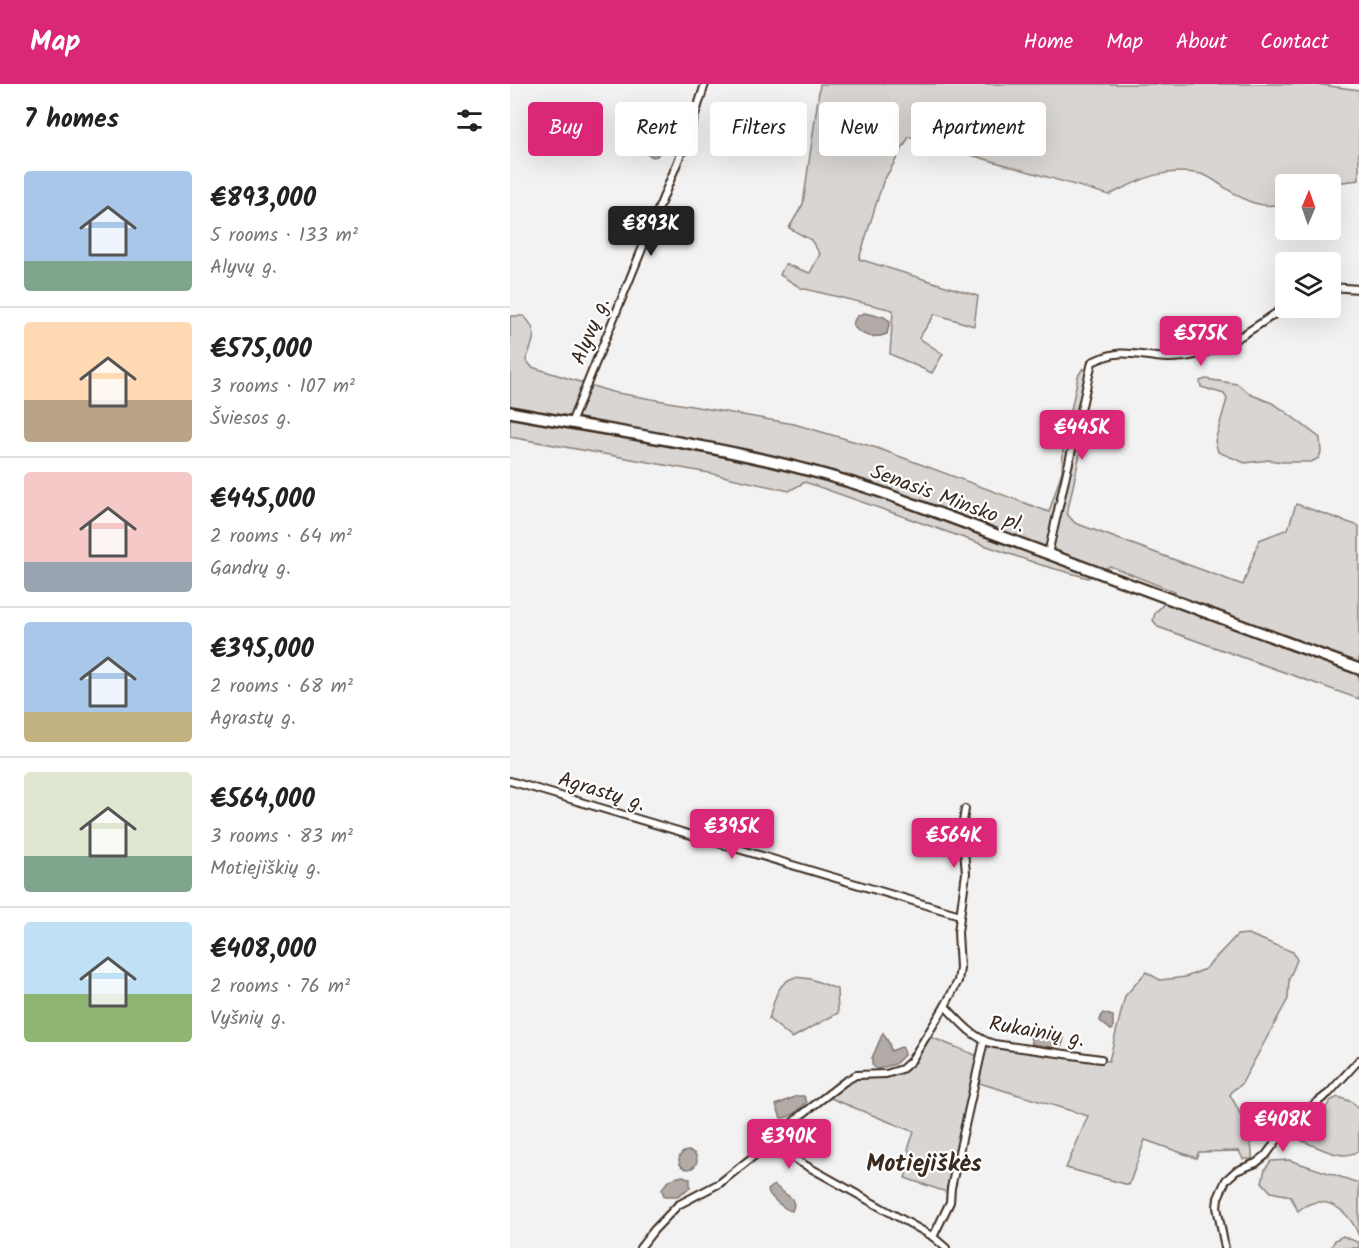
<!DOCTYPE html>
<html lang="en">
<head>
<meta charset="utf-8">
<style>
	:root { --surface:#fff; --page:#f2f2f2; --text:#222; --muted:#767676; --line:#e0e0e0; --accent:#db2777 }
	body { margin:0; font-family:Kalam,sans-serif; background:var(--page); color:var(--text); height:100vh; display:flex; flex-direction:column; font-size:22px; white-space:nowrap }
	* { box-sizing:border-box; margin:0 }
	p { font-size:20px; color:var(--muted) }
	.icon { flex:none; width:33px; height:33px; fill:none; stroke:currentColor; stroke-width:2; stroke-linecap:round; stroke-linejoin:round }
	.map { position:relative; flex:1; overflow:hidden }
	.drawer { display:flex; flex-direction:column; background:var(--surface); width:510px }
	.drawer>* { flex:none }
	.hud { position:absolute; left:18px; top:18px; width:570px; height:54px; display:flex; gap:12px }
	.needle { width:39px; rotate:2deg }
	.fabs { position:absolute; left:765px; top:90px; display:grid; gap:12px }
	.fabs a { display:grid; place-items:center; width:66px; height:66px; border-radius:6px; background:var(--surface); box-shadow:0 6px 24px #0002; font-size:30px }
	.price { position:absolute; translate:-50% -51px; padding:0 14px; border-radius:6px; background:var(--accent); color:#fff; font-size:20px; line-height:39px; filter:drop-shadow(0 2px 3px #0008) }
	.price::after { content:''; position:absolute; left:50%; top:36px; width:18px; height:14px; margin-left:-9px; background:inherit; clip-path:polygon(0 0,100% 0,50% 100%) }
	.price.selected { background:#222; color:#fff }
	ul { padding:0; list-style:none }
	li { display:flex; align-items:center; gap:18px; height:150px; padding:0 24px }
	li+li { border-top:2px solid var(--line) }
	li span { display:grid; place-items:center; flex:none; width:168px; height:120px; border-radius:6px; color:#555 }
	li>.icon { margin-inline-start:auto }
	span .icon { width:72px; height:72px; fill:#fffc; stroke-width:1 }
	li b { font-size:26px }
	h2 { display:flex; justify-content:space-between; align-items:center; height:72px; padding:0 24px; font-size:26px }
	.pill { padding:0 21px; border-radius:6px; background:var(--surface); box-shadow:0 6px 24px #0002; font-size:21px; line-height:54px }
	.pill.selected { background:var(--accent); color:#fff }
	header { display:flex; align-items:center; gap:36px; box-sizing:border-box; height:84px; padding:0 30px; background:var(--accent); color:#fff }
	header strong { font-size:28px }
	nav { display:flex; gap:33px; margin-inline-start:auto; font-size:21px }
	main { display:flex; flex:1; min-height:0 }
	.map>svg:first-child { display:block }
	.green { fill:#d8d5d2; stroke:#8a8078; stroke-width:1.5 }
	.water { fill:#b2aba7; stroke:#827770; stroke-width:1.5 }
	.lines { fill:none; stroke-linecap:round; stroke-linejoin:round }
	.minor-casing { stroke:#3b2a1e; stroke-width:10 }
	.secondary-casing { stroke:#3b2a1e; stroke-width:14 }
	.minor { stroke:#fff; stroke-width:6 }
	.secondary { stroke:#fff; stroke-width:9 }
	.labels { text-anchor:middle; stroke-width:4.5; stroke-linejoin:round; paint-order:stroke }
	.street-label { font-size:21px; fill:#3b2a1e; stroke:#fff }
	.quarter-label { font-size:24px; font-weight:bold; fill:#3b2a1e; stroke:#fff }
</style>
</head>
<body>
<header>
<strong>Map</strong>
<nav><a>Home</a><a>Map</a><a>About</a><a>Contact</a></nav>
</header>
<main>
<section class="drawer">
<h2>7 homes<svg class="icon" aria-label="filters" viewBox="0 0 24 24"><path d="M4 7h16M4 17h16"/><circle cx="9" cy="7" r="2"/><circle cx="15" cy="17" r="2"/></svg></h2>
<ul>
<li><span style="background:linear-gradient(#a9c7e8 75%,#7fa58c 0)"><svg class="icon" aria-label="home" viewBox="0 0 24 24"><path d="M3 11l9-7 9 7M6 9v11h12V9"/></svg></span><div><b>€893,000</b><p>5 rooms · 133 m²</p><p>Alyvų g.</p></div></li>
<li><span style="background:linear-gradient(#ffd9b3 65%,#b9a48a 0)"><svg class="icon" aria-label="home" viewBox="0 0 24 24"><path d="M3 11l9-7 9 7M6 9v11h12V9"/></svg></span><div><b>€575,000</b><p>3 rooms · 107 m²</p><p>Šviesos g.</p></div></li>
<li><span style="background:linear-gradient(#f6c9c9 75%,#9aa5b1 0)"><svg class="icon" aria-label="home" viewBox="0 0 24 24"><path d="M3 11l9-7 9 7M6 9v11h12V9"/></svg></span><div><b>€445,000</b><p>2 rooms · 64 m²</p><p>Gandrų g.</p></div></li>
<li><span style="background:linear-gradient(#a9c7e8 75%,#c2b280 0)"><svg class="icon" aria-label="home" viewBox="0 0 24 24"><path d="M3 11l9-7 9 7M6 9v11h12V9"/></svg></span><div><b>€395,000</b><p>2 rooms · 68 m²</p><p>Agrastų g.</p></div></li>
<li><span style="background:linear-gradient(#dfe7d0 70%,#7fa58c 0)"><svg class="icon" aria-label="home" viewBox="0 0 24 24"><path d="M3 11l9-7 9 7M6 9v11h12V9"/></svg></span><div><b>€564,000</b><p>3 rooms · 83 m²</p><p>Motiejiškių g.</p></div></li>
<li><span style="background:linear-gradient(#bfe0f5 60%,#8fb573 0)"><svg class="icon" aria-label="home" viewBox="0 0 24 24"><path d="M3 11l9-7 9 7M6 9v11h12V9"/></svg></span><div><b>€408,000</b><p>2 rooms · 76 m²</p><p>Vyšnių g.</p></div></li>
</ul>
</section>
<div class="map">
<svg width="849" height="1164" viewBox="0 0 849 1164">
	<rect width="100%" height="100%" fill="#f3f2f2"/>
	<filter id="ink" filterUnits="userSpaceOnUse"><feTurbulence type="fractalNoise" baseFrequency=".0167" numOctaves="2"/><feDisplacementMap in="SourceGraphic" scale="12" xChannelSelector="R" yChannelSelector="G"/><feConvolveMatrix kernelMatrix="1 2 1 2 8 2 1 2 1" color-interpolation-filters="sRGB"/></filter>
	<g filter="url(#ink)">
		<g class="green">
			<path d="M310,0H805L849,6V96L817,100H776L775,118C750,129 728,112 708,99C703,96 697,91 691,90C653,83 632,95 599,111L399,53L373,98L349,175L468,212L464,242L425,230L409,254L433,270L422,289L380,270L383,226L291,204L270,191L275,180L300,189L310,170L301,156L279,144L293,120Z"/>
			<path d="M0,232H14C30,248 23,257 16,276L22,283L102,308L284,340L367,364L539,428L552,387L553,365L568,292L573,284L576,287L567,339L573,356L557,430L565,439L733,501L749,456L778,445L786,420L849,442V615L648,543L643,536L645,529L665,508L600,482L578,494L531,481L295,398L279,407L199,389L0,353Z"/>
			<path d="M696,295L727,300L742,311L762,319L772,325L810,354L811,368L809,374L801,378H771L759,376L735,379L708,368L705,357L717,315L714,310L691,303L690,297Z"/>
			<path d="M738,850L783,868L787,876L779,895L778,915L731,1001L723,1006L720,1011C730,1027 744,1057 742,1075H733L729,1067L689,1068L686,1074L635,1056L619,1101L556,1084L578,1032L466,998L475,961L599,977L615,912L636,888L650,896L676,893L695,885L727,851Z"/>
			<path d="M285,893L301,895L327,905L328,929L282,954L259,935C265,916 265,900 285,893Z"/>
			<path d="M418,952L468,972L442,1110L395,1094L402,1073L398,1065L404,1048L318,1013L341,996L388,989Z"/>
			<path d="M828,1013L842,1018L849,1026V1066C833,1079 810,1063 792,1057C786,1040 799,1034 813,1029L820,1017Z"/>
			<path d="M779,1076L849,1099V1152C839,1126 813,1106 788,1127L780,1112L761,1108L752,1098L755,1085L761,1077Z"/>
			<path d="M833,1152L849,1159V1164H821L825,1156Z"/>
		</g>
		<g class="water">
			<path d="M149,55L155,61L147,72L143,73L136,70V66Z"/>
			<path d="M354,229L374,233L380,237L377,250C364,255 353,253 343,242C344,234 346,232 354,229Z"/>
			<path d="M593,929L603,932V945L601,946L590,937L591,931Z"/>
			<path d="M528,946L551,949L554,954L552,961L543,964L522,960L520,952Z"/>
			<path d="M373,949L379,959L381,967L391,963L393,964L394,971L385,980L367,985L362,981V974Z"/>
			<path d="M287,1012H294L297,1018C290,1025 282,1034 271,1034L266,1021Z"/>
			<circle cx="178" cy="1076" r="9"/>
			<path d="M173,1092L180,1095V1104L167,1112H154L152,1106C154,1098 165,1093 173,1092Z"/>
			<path d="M264,1101L282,1115L284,1121L282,1127C275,1126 259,1113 258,1106Z"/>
		</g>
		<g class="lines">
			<defs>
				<g id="minor">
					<path d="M820,203L849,205"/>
					<path d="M61,339L179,50L195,0"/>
					<path d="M538,470L582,278C616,262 625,273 659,274C704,275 740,247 776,222"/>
					<path d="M0,697L450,831"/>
					<path d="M435,922C450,938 463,954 484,960L591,975"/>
					<path d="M250,1067L290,1032L334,998L346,991L376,990L392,985L401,977L435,922L448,897L450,884L448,848L456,789L452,744L455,725"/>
					<path d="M423,1153L440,1118L441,1104L474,957"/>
					<path d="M130,1164L144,1146L168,1121L210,1099L250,1067L279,1072L422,1152L436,1164"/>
					<path d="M715,1164L707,1123L708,1114L716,1096L726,1087L746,1079L756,1071L779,1040L819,1009L849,976"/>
				</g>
				<path id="secondary" d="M0,328C128,352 258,368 382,412L849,585"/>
			</defs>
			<use href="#minor" class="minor-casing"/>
			<use href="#secondary" class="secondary-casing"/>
			<use href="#minor" class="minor"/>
			<use href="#secondary" class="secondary"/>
		</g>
	</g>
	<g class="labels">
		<g class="street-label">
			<text transform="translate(80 247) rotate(-68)" y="7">Alyvų g.</text>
			<text transform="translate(438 414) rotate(20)" y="7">Senasis Minsko pl.</text>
			<text transform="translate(92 707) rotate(17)" y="7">Agrastų g.</text>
			<text transform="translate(527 947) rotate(10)" y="7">Rukainių g.</text>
		</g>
		<g class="quarter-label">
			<text x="414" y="1087">Motiejiškės</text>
		</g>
	</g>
</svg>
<div class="fabs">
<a><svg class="needle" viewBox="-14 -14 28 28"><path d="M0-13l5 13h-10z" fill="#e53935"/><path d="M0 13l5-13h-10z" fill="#767676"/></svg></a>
<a><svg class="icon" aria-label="layers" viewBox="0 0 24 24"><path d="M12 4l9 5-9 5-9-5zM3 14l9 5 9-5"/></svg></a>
</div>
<b class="price selected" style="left:141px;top:173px">€893K</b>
<b class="price" style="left:691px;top:283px">€575K</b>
<b class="price" style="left:572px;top:377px">€445K</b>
<b class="price" style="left:222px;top:776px">€395K</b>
<b class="price" style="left:444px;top:785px">€564K</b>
<b class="price" style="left:773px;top:1069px">€408K</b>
<b class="price" style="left:279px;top:1086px">€390K</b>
<div class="hud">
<a class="pill selected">Buy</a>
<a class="pill">Rent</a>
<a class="pill">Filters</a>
<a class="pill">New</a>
<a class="pill">Apartment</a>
</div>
</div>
</main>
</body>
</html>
